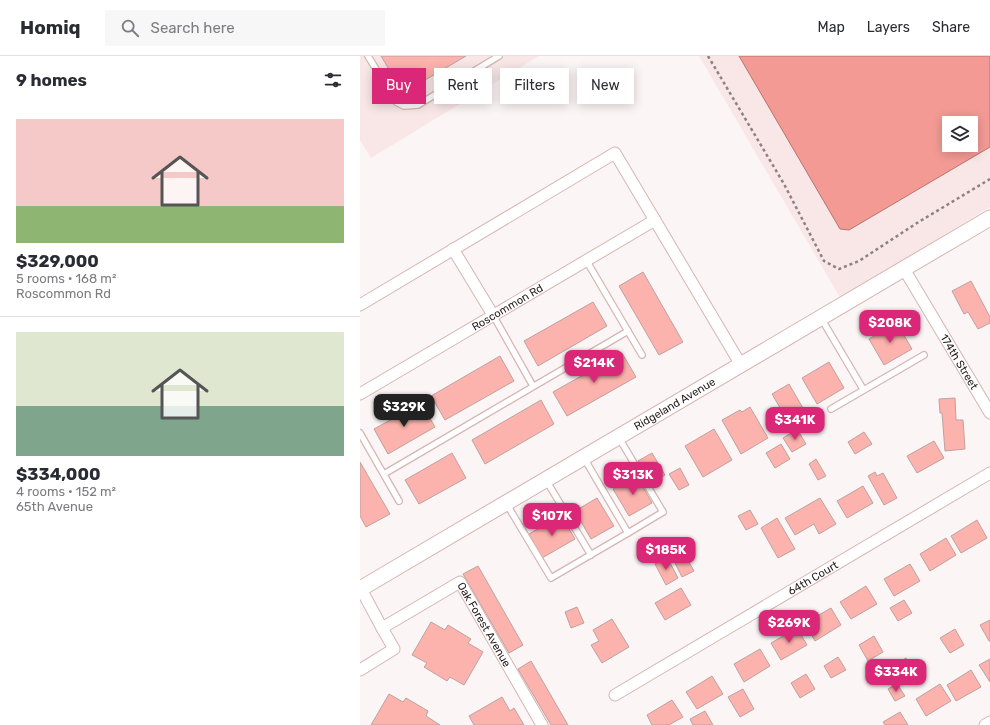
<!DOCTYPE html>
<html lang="en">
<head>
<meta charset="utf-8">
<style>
	:root { --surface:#fff; --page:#f7f7f7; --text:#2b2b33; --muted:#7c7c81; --line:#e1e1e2; --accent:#db2777 }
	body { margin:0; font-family:Rubik,sans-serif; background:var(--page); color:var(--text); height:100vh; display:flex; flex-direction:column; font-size:15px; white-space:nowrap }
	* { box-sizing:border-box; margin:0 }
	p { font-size:13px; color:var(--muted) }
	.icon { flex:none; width:22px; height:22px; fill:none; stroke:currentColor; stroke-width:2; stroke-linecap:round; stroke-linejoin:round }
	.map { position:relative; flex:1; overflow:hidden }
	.drawer { display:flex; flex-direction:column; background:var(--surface); width:360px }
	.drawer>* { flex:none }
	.hud { position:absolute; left:12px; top:12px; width:380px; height:36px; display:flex; gap:8px }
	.fabs { position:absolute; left:582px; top:60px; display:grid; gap:8px }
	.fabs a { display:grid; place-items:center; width:36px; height:36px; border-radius:0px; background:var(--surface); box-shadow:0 2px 10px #0003; font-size:20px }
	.price { position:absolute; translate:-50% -34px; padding:0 9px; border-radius:8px; background:var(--accent); color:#fff; font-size:13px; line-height:26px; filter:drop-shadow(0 1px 2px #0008) }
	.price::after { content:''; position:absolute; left:50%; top:24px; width:12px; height:9px; margin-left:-6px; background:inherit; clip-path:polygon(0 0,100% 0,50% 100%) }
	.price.on { background:#222; color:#fff }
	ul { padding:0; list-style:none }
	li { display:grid; align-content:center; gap:8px; height:212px; padding:0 16px }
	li+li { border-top:1px solid var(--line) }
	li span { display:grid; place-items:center; height:124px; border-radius:0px; color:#555 }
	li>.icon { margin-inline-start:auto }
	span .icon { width:72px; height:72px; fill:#fffc; stroke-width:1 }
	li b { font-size:17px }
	h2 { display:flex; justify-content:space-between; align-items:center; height:48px; padding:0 16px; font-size:17px }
	.chip { padding:0 14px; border-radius:0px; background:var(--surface); box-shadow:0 2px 10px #0003; font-size:14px; line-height:36px }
	.chip.on { background:var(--accent); color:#fff }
	header { display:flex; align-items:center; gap:24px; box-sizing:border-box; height:56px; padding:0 20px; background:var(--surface); border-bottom:1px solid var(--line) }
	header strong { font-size:19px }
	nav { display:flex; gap:22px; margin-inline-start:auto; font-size:14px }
	.search { width:280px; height:36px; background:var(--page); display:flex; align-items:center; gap:10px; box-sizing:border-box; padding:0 14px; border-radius:0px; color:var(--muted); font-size:15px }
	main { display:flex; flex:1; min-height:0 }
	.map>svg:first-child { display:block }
	.built { fill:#f8e7e6; fill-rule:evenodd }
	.water { fill:#f39a94; stroke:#b6746f; fill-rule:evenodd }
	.building { fill:#fcb3ad; stroke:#bfa19e }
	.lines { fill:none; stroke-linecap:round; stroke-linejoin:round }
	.lane-casing { stroke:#d5b6b3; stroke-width:8 }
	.street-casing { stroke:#d5b6b3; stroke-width:13 }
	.secondary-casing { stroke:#d5b6b3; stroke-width:17 }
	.path { stroke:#8b8281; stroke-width:2.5; stroke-dasharray:3 3; stroke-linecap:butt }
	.lane { stroke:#fff; stroke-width:5.5 }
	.street { stroke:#fff; stroke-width:11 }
	.secondary { stroke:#fff; stroke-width:15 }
	.labels { text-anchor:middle; stroke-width:3; stroke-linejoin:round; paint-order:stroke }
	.street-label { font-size:11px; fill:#261b1a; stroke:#fcf5f5 }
</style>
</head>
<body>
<header>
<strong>Homiq</strong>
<div class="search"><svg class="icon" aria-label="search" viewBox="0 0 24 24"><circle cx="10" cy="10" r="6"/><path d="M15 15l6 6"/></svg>Search here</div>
<nav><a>Map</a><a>Layers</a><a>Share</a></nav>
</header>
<main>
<section class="drawer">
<h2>9 homes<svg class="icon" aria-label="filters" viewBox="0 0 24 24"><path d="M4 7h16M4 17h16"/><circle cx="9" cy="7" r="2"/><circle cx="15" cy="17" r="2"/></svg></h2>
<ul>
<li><span style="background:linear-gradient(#f6c9c9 70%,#8fb573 0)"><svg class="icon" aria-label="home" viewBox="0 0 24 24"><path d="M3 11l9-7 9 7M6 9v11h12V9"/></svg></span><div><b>$329,000</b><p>5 rooms · 168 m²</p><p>Roscommon Rd</p></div></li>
<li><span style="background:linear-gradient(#dfe7d0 60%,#7fa58c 0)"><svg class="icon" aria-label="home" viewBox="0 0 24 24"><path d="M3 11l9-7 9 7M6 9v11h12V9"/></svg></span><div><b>$334,000</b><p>4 rooms · 152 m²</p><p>65th Avenue</p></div></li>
</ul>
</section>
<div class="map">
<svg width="630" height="669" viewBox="0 0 630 669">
	<rect width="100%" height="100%" fill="#fcf5f5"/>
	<g class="built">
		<path d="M0,0H179L11,102L0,84Z"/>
		<path d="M339,0H630V151L481,243ZM589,67H611V89H589Z"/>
	</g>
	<path class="water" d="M379,0H630V91L489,174L480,173ZM589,67H611V89H589Z"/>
	<g class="building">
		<path d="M21,0H106L43,37Z"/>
		<path d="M283,216L323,286L299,299L259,230Z"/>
		<path d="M611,225L630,261V267L618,273L608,256L604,258L592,235Z"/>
		<path d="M233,246L247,270L178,310L164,285Z"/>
		<path d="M537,267L552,293L524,309L509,283Z"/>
		<path d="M262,297L276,321L207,360L193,336Z"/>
		<path d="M140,300L154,325L85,364L71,340Z"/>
		<path d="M469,306L484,332L457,348L442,322Z"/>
		<path d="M429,328L447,359L430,369L412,338Z"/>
		<path d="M595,342L596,364H603L605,393L585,395L582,357H580L579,343Z"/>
		<path d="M181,344L194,368L125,408L112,384Z"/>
		<path d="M61,347L75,371L28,398L14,373Z"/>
		<path d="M390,351L408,382L381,398L362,364L380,354L382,356Z"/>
		<path d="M354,373L372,404L343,421L325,390Z"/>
		<path d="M437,373L446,388L432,396L423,382Z"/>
		<path d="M504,376L512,388L495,398L488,386Z"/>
		<path d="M574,385L584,402L557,417L547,400Z"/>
		<path d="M421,388L430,403L415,412L406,397Z"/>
		<path d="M92,397L106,422L59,448L45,424Z"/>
		<path d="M292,397L305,419L291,428L278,405Z"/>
		<path d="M456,403L466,420L458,424L449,408Z"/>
		<path d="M0,406L30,458L6,471L0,460Z"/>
		<path d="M320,412L329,429L319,434L309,418Z"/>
		<path d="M515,416L517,420L523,417L537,442L524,449L508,420Z"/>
		<path d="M276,419L292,447L269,460L253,433Z"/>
		<path d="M503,430L513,447L487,462L477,445Z"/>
		<path d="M237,442L254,470L231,483L215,455Z"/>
		<path d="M460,442L476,468L459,478L454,468L435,479L425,462Z"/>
		<path d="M390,454L398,468L386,474L378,460Z"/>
		<path d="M201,459L215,483L182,502L169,478Z"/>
		<path d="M417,462L435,493L418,502L401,472Z"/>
		<path d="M617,464L627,482L601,497L591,480Z"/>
		<path d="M586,482L596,499L570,515L560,498Z"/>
		<path d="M307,501L318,522L306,529L295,508Z"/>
		<path d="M326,501L334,515L322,521L315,507Z"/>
		<path d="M550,508L560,525L534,540L524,523Z"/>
		<path d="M118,510L163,589L149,597L103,518Z"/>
		<path d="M506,530L517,548L491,563L480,546Z"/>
		<path d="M321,532L331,549L305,564L295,547Z"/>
		<path d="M544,544L552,557L538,565L530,552Z"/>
		<path d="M217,551L224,567L211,572L205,556Z"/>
		<path d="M471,552L481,569L455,585L445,567Z"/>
		<path d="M252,563L269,591L242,607L231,589L239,585L233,574Z"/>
		<path d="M630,564V585H629L620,569Z"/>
		<path d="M71,566L85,574L88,569L111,583L108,587L123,596L104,629L90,621L87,625L64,611L67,607L52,599Z"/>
		<path d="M437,572L447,589L421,604L411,587Z"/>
		<path d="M595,573L604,589L590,597L580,582Z"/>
		<path d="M514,580L523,596L508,605L499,589Z"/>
		<path d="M400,593L410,610L384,626L374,608Z"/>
		<path d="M478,601L486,614L471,622L464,610Z"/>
		<path d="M546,602L557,621L543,629L532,611Z"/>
		<path d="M630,603V626L619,609Z"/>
		<path d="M171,605L208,669H191L158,613Z"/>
		<path d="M611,614L621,631L596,645L587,629Z"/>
		<path d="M446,618L455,633L440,642L431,627Z"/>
		<path d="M352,620L363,638L337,653L326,636Z"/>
		<path d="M537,628L545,640L535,645L528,633Z"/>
		<path d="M580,628L591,645L566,660L556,643Z"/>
		<path d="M383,633L394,653L380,661L368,641Z"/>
		<path d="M29,638L43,646L46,642L68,655L66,660L80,669H11Z"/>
		<path d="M142,641L150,655L154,652L164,669H114L109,660Z"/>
		<path d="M312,644L323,661L309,669H292L287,659Z"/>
		<path d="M345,655L353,669H333L330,663Z"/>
		<path d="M540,656L548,669H525L523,666Z"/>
	</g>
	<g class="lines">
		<defs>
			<g id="lane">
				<path d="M8,0L36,46L44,50L58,49L139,0"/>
				<path d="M226,204L282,299"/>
				<path d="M133,259L173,330"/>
				<path d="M461,262L503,333"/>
				<path d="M471,353L564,299"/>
				<path d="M0,377L39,445"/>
				<path d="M259,382L303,456L268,477"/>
				<path d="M24,418L268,275"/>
				<path d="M186,424L231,499"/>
				<path d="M146,447L191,522L268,477L224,402"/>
			</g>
			<g id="street">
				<path d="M93,193L133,259"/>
				<path id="s1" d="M544,213L630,357"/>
				<path d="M0,249L255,97L381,309"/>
				<path id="s2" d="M0,338L295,164"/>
				<path id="s3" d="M0,531L22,572L100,526L182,669"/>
				<path d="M0,614L34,593L22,572"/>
				<path id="s4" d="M255,639L630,417"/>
				<path d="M625,669L630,666"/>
			</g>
			<g id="secondary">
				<path id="s5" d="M0,533L630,162"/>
			</g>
		</defs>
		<use href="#lane" class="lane-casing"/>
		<use href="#street" class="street-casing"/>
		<use href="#secondary" class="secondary-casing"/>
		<path class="path" d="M348,0L424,128L464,205L479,213L499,205L557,167L630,123"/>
		<use href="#lane" class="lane"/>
		<use href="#street" class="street"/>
		<use href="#secondary" class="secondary"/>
	</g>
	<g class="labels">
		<g class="street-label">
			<text dy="4" stroke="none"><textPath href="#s2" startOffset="171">Roscommon Rd</textPath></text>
			<text dy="4" stroke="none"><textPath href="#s1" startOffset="108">174th Street</textPath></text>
			<text dy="4" stroke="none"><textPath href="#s5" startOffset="365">Ridgeland Avenue</textPath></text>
			<text dy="4" stroke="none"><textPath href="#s4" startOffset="230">64th Court</textPath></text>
			<text dy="4" stroke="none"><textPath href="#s3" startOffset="186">Oak Forest Avenue</textPath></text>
		</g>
	</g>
</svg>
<div class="fabs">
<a><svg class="icon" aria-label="layers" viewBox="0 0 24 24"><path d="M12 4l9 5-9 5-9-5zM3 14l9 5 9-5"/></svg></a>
</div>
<b class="price" style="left:530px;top:288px">$208K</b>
<b class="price" style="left:234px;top:328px">$214K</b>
<b class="price on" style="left:44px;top:372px">$329K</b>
<b class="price" style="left:435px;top:385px">$341K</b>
<b class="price" style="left:273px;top:440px">$313K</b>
<b class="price" style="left:192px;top:481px">$107K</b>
<b class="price" style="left:306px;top:515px">$185K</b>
<b class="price" style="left:429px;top:588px">$269K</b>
<b class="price" style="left:536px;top:637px">$334K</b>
<div class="hud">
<a class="chip on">Buy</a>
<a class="chip">Rent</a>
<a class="chip">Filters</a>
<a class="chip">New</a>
</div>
</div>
</main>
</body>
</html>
